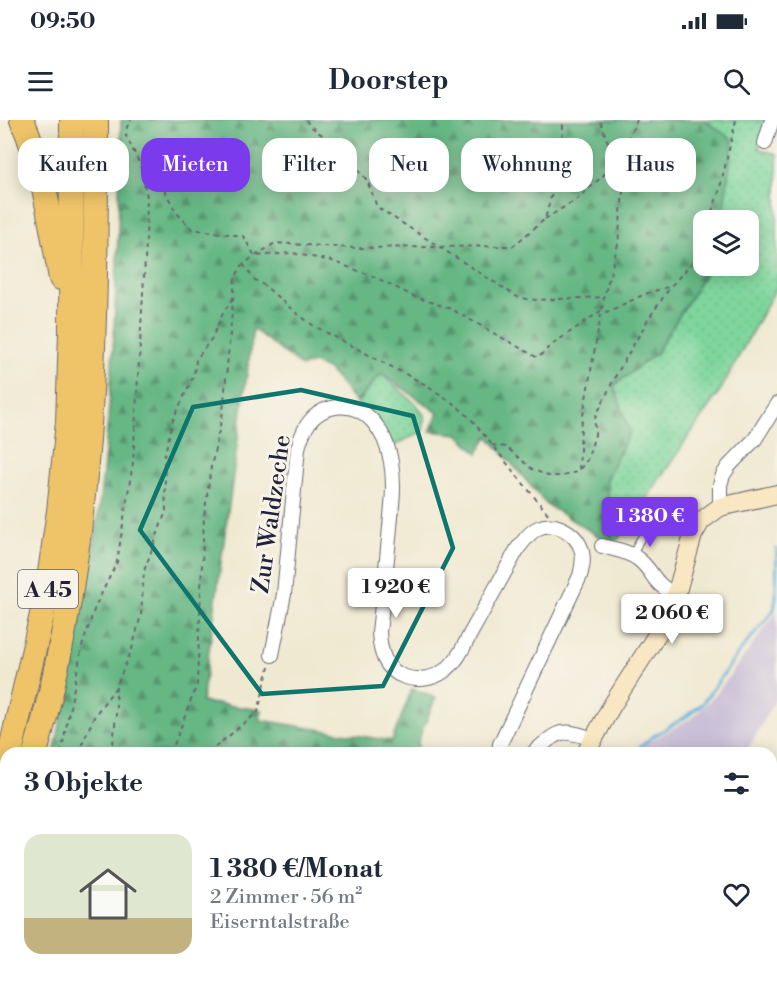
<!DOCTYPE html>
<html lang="de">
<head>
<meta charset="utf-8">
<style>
	:root { --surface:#fff; --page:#f6f6f7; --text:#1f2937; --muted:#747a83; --line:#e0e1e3; --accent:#7c3aed }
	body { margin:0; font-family:"Libre Bodoni",serif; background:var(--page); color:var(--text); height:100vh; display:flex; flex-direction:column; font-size:22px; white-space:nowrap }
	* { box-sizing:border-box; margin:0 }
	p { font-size:20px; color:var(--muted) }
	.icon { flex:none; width:33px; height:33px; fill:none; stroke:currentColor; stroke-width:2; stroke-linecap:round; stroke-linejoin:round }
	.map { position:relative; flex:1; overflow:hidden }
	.sheet { position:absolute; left:0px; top:627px; width:777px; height:234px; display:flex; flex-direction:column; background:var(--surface); border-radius:18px 18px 0 0; box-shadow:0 3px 15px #0003 }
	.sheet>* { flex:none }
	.top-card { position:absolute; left:18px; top:18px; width:741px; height:54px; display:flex; gap:12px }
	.buttons { position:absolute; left:693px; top:90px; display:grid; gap:12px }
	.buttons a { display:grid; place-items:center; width:66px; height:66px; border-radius:12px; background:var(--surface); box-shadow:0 3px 15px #0003; font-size:30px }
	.price { position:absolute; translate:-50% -51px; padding:0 14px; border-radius:6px; background:#fff; color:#222; font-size:20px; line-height:39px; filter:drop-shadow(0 2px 3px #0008) }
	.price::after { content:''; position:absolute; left:50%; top:36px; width:18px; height:14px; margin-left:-9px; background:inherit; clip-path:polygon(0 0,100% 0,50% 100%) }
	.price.current { background:var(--accent); color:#fff }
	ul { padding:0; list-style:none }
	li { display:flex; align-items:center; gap:18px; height:150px; padding:0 24px }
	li+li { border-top:2px solid var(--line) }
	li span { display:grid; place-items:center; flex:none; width:168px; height:120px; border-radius:18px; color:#555 }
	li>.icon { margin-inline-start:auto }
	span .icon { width:72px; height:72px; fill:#fffc; stroke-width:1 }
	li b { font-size:26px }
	h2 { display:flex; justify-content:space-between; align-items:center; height:72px; padding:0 24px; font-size:26px }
	.tag { padding:0 21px; border-radius:18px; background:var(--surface); box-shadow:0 3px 15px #0003; font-size:21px; line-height:54px }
	.tag.current { background:var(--accent); color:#fff }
	.status { display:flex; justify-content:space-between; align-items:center; height:42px; padding:0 30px; background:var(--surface); direction:ltr }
	.status svg { height:16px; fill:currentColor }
	header { display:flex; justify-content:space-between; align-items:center; height:78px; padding:0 24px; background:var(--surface); font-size:27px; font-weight:800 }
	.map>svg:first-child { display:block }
	.built { fill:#e9d2ee }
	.industrial { fill:#c9bfd7 }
	.green { fill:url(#green-dots); stroke:#507c6c; stroke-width:1.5 }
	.forest { fill:url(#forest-firs); stroke:#446c60; stroke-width:1.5 }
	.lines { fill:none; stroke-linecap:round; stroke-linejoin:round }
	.stream { stroke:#60afda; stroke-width:3 }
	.service-casing { stroke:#6a6870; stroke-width:9 }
	.minor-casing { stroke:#6a6870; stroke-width:16 }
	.secondary-casing { stroke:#6a6870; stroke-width:20 }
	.motorway-casing { stroke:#6a6870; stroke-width:26 }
	.path { stroke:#6a6870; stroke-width:2; stroke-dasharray:4.5 4.5; stroke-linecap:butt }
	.service { stroke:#fff; stroke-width:7 }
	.minor { stroke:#fff; stroke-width:14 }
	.secondary { stroke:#f9e7c3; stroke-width:18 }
	.motorway { stroke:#efc469; stroke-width:24 }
	.marked { fill:none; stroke:#0f766e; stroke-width:4.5; stroke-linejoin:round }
	.labels { text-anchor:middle; stroke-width:6; stroke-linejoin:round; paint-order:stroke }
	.shield { fill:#f7f3e8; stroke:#62616f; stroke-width:1.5 }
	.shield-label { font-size:22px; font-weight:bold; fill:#22223b }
	.street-label { font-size:24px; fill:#22223b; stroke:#f7f3e8 }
</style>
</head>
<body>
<div class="status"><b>09:50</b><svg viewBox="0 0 49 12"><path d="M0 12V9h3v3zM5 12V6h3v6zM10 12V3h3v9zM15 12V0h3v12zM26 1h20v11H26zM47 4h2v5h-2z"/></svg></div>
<header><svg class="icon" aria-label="menu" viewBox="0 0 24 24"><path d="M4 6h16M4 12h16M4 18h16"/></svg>Doorstep<svg class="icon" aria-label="search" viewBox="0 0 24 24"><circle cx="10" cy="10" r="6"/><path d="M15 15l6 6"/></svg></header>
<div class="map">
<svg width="777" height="861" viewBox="0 0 777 861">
	<defs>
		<pattern id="green-dots" width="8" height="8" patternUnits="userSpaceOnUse" patternTransform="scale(1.5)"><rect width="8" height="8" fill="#7ed69c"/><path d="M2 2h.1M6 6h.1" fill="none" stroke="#6db787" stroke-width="1.8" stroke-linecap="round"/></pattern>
		<pattern id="forest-firs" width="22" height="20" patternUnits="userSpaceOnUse" patternTransform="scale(1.5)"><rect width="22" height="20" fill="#66b784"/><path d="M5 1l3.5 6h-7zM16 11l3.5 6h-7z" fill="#54946d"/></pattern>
	</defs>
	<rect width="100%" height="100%" fill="#f7f3e8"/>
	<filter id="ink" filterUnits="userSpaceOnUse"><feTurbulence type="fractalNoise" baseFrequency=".0167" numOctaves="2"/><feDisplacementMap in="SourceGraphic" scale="12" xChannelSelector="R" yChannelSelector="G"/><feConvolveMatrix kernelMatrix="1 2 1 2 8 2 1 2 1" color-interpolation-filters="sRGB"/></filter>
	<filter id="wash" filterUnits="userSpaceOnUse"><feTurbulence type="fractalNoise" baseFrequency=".008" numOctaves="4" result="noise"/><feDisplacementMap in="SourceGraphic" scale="24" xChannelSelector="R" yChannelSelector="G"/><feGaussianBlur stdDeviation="1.35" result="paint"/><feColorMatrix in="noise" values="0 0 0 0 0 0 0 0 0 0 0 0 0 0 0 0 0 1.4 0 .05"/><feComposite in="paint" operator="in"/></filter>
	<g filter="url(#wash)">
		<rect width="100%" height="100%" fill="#f0e9d1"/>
		<path class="built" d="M191,855H376L372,861H181L183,856Z"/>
		<g class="industrial">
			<path d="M777,492V576L746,633H638L645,624L693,597L716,574Z"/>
			<path d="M418,855H511L512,861H414Z"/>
		</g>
		<g class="green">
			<path d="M704,0H765L759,29L777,34V166L721,269L625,410L613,425L606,359L630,312L614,266L656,233L710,146H748V100H722L732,20Z"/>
			<path d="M381,254L417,285L425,297L423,311L393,326L357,283Z"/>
		</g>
		<g class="forest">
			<path d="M121,0H704L733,20L722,100H704V146H710L656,233L614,266L630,312L606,359L613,425L547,385L488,316L478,333L458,314L430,311L438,293L381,253L356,282L329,250L313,243L302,247L253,209L202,582L262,590L260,600L392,621L412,569L436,577L418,621L420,633H54C71,551 88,470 99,387C115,259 118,129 121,0Z"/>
			<path d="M777,732V861H547L550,855H771V734Z"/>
			<path d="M6,778V855H191L184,856L181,861H0V792Z"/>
		</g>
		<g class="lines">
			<g class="stream">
				<path d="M633,633L652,617L687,596L702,584L737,535L774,490L776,477L777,429"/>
				<path d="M514,855L515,861"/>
			</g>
		</g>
	</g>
	<g filter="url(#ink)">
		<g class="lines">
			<defs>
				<path id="service" d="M633,436L638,423L655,396"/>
				<g id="minor">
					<path d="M765,23L772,0"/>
					<path d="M720,387V365L723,355L729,346L755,319L777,284"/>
					<path d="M602,426C613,429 628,431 638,439C654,451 652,464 676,475"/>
					<path d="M272,535L284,474L298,328C303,309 311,293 331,288C366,279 386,313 391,342C395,364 392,385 390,407C387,442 383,477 379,512C380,531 384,550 405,557C417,561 433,559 444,551C458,542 465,523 473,509C488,482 503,455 518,428C524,421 529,412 538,408C556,400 578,414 582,432C584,441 582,448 580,456L500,624L499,633"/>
					<path d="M533,633C560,610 559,608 594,619"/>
					<path d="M771,663L777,653"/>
					<path d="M771,692L777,680"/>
					<path d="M286,861L288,855"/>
				</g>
				<g id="secondary">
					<path d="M586,633L611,587L665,502L676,475L693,415L701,401L720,387L777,374"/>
					<path d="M402,861L406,855"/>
				</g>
				<g id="motorway">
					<path d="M22,0C44,50 51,105 61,158"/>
					<path d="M10,633L47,473L59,391L68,302L71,213L72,0"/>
					<path d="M35,633C95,426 96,213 96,0"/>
					<path d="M0,667L6,647"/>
					<path d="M0,745L6,728"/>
				</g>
			</defs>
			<use href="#service" class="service-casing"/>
			<use href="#minor" class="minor-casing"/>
			<use href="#secondary" class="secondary-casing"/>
			<use href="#motorway" class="motorway-casing"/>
			<g class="path">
				<path d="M306,0L309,5L339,28L367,60L377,87L519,178L537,180L604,177"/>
				<path d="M140,44L146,49L159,67L165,71L176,92L192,109L243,116L255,136L292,133L332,141L375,157L413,176L451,189L538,238L550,226L602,190L607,192L645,174L671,166L696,139L704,117"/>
				<path d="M545,99L577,79L616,44L637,0"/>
				<path d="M709,100L719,72L736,0"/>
				<path d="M243,144L255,160L265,166L295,192L314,206L428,266L457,286L471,299L549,395"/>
				<path d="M492,325L506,327L532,349L548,356H563L579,351L581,307L604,177L618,124L623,72L616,44L600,0"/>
				<path d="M580,349L587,340L595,315V298L615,257L649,198L671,166"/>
				<path d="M61,633L82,527L95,487L117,442L133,342L146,123L147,77L140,44L126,16L127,7L131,0"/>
				<path d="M78,633L95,595L116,567L132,529L141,495L144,451L166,391L164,337L173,300L194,255L196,240L212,218L223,193L234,177"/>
				<path d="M112,633L116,596V567"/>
				<path d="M171,633L197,564L204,397L211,347L223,292L235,158L243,144L275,123L354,128L513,126L545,99L562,36L563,0"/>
				<path d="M208,633L258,592L269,547"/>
				<path d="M0,838L6,819"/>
				<path d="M0,851L6,839"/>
				<path d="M18,861L22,855"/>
				<path d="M84,861L86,855"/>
				<path d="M625,861L631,855"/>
			</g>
			<use href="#service" class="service"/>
			<use href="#minor" class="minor"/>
			<use href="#secondary" class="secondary"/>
			<use href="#motorway" class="motorway"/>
		</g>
	</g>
	<path class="marked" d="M301,270L413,296L453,428L383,566L262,574L140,410L193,287Z"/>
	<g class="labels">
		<rect class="shield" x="18" y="450" width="60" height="38" rx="4.5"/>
		<g class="shield-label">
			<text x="48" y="477">A 45</text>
		</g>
		<g class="street-label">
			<text transform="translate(271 394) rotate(-82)" y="8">Zur Waldzeche</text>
		</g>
	</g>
</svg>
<div class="buttons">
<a><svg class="icon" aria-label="layers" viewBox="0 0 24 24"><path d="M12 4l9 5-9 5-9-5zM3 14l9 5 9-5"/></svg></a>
</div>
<b class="price current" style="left:650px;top:428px">1 380 €</b>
<b class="price" style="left:396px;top:499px">1 920 €</b>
<b class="price" style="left:672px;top:525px">2 060 €</b>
<div class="top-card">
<a class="tag">Kaufen</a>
<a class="tag current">Mieten</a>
<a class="tag">Filter</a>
<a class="tag">Neu</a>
<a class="tag">Wohnung</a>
<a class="tag">Haus</a>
</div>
<section class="sheet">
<h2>3 Objekte<svg class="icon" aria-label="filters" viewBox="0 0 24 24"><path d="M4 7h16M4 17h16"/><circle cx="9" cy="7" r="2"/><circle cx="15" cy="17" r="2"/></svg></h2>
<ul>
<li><span style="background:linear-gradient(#dfe7d0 70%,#c2b280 0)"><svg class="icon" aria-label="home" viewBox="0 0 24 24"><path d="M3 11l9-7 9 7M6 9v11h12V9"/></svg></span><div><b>1 380 €/Monat</b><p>2 Zimmer · 56 m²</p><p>Eiserntalstraße</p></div><svg class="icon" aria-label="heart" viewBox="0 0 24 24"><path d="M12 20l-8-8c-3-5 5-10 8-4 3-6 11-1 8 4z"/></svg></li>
</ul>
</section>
</div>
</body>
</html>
